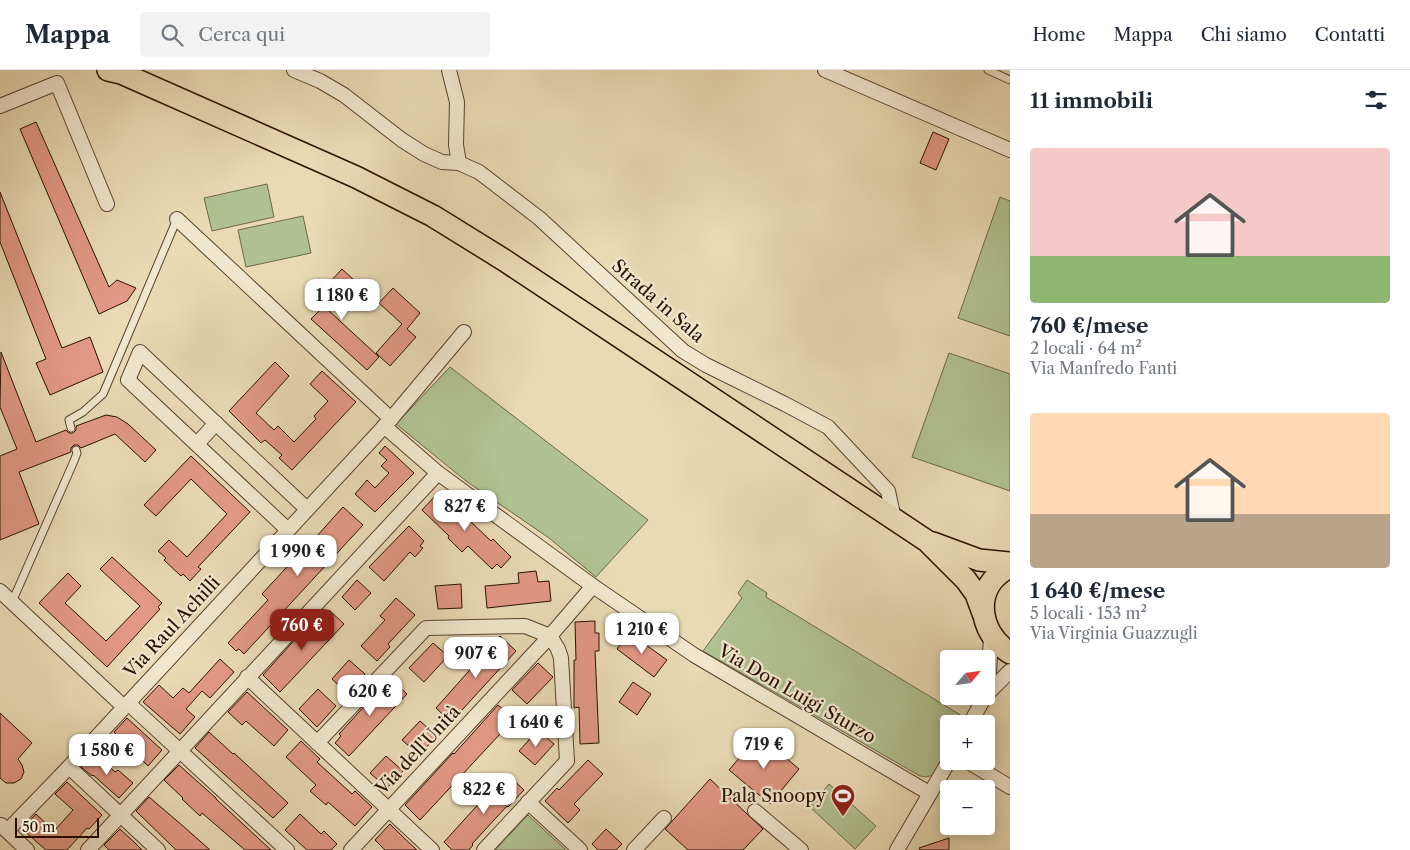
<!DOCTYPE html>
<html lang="it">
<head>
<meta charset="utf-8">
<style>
	:root { --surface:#fff; --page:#f2f2f3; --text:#1f2937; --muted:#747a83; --line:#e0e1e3; --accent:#8f2418 }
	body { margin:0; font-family:"Libre Caslon Text",serif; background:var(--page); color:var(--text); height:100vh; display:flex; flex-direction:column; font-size:19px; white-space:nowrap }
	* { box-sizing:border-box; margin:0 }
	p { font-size:16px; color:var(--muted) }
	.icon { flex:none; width:28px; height:28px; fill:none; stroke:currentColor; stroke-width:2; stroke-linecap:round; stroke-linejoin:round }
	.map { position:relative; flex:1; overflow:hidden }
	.drawer { display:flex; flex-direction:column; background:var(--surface); width:400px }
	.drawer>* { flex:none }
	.needle { width:32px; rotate:61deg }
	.fabs { position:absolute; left:940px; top:580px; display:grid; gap:10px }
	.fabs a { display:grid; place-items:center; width:55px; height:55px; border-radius:5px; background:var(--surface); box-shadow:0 2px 12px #0003; font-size:25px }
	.scale { position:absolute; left:15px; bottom:12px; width:84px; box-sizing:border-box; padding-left:5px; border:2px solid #2b1000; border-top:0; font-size:14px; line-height:18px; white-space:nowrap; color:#2b1000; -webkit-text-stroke:4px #f1e7ce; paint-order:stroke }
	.price { position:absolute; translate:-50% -42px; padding:0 11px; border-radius:10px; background:#fff; color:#222; font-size:16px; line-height:32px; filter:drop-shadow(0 1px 2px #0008) }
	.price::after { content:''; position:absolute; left:50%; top:30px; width:15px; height:11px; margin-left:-8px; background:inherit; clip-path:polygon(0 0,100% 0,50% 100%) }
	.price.active { background:var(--accent); color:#fff }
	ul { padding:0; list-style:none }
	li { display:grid; align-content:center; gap:10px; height:265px; padding:0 20px }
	li span { display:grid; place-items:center; height:155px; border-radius:5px; color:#555 }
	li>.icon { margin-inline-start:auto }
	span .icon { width:90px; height:90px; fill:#fffc; stroke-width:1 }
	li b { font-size:21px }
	h2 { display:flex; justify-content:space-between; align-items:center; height:60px; padding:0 20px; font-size:21px }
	header { display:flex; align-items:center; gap:30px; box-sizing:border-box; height:70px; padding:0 25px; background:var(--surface); border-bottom:1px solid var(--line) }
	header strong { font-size:24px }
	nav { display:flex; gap:28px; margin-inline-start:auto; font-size:18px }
	.search { width:350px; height:45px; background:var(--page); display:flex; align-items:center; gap:12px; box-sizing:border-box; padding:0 18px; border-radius:5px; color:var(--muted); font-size:19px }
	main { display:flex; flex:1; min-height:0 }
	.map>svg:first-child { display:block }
	.green { fill:#b1c191; stroke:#6e6848 }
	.building { fill:#e19884; stroke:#2b1000 }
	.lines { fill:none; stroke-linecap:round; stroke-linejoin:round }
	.lane-casing { stroke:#5a422d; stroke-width:9 }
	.street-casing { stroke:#5a422d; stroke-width:16 }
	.primary-casing { stroke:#2b1000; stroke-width:24 }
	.lane { stroke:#f1e7ce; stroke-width:7 }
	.street { stroke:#f1e7ce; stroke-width:14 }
	.primary { stroke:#e9dab4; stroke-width:21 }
	.labels { text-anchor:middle; stroke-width:4.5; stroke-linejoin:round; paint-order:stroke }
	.street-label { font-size:18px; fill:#2b1000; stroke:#f1e7ce }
	.poi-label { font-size:18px; fill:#2b1000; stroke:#f1e7ce; text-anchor:end }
</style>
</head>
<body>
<header>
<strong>Mappa</strong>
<div class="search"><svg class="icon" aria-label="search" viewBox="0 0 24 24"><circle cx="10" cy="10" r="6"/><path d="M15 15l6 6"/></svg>Cerca qui</div>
<nav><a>Home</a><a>Mappa</a><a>Chi siamo</a><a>Contatti</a></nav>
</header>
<main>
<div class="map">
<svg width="1010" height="780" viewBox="0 0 1010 780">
	<rect width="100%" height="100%" fill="#e9dab4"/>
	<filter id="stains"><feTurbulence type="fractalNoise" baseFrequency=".004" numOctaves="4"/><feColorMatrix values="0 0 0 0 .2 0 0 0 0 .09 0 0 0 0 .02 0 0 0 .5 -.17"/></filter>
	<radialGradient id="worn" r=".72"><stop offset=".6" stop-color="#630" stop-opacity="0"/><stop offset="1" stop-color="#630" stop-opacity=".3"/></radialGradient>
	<g class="green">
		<path d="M267,114L274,147L212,161L204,128Z"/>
		<path d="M1000,127L1010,131V266L958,248Z"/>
		<path d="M303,146L311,183L246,197L238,160Z"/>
		<path d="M949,283L1010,304V421L912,387Z"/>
		<path d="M450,297L648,450L596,507L549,468L466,411L396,354Z"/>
		<path d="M747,510L767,523L766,527L967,649L964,654H949V678L933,705L926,707L920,706L703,581L742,528L738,523Z"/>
		<path d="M829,714L876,756L855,779L810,737Z"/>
		<path d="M528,745L566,780H495Z"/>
	</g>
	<g class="building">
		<path d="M36,52L109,217L117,210L136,218L127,231L99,244L20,59Z"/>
		<path d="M933,62L949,69L936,100L920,93Z"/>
		<path d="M0,122L62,278L90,267L103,302L50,325L36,293L46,289L0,172Z"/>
		<path d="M342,199L355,211L328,240L379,287L367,300L311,249L324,236L315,228Z"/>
		<path d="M393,218L420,243L407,259L416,267L390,296L376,283L402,254L379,233Z"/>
		<path d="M1,282L36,372L66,360L69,363H73L76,360V356L106,345L117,347L128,354L156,380L145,392L115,364L81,378L78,375H74L71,378V382L19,402L39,454L0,470V386L17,379L0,337Z"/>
		<path d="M275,292L289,306L256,343L274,360L278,356L294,372L316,349L314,346L328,331L310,314L322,301L356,332L292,400L279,388L282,385L265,370L261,373L229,341Z"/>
		<path d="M385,376L414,403L375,442L355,424L367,410L375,418L389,403L381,396L387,390L379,383Z"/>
		<path d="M191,386L250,442L198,497L201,499L190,511L183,504L181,506L164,490L166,488L158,481L169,470L187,487L227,444L191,409L156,446L144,435Z"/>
		<path d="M437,424L442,428L444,426L491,471L493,469L511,487L501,498L497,494L492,499L468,476L462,482L448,468L449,466L422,440Z"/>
		<path d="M343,437L363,455L244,584L239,579L236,581L228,573L268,530L262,524L297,486L298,487Z"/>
		<path d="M409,456L424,471L420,476L423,478L415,487L410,482L384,511L369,497Z"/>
		<path d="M112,487L162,533L158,537L160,539L107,597L39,533L68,503L81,516L65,533L106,571L140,536L100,499Z"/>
		<path d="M536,501L538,512L549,511L551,531L487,538L485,516L519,513L518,503Z"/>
		<path d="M357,510L371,523L355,540L342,527Z"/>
		<path d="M461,514L462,538L438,539L435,516Z"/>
		<path d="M396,528L415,545L388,574L390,577L377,591L361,576L385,550L380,546Z"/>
		<path d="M329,540L344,554L280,622L263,605L299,565L303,568Z"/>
		<path d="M595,551V563H599V581H595L599,673L580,674L579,637L574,638V590H576L575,552Z"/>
		<path d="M628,562L667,590L654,607L617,579Z"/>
		<path d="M500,566L516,581L451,652L436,638Z"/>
		<path d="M433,573L448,586L424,612L409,598Z"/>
		<path d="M220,589L234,602L210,628L202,621L186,639L195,647L180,664L143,632L159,615L173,628L183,618L189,623Z"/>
		<path d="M349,590L365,604L347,623L332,609Z"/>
		<path d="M538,593L553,607L527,634L512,620Z"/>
		<path d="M390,608L407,624L349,686L335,673L341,666L339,664Z"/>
		<path d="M633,612L651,624L637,645L619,632Z"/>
		<path d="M318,619L336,636L317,657L299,639Z"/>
		<path d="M247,622L288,660L274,676L246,651L242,655L228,642Z"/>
		<path d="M498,635L514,649L420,750L405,735L453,683L454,684Z"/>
		<path d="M0,643L32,673L18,689L22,695L24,702L21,709L14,713H6L0,708Z"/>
		<path d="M127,648L162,680L148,696L114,662Z"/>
		<path d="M420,651L437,666L419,685L402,670Z"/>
		<path d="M538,660L554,674L535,695L519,681Z"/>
		<path d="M209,662L233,684L234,683L288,733L273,748L195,678Z"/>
		<path d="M759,665L799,699L770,734L729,700Z"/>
		<path d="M301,671L320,689L317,692L352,724L355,721L372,737L355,756L328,732L326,735L310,721L316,715L286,687Z"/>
		<path d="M94,683L115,702L118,700L133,713L119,728L93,705L92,706L81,697Z"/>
		<path d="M386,686L403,701L387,718L370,703Z"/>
		<path d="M588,690L603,704L574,734L580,740L568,753L545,731L557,718L559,720Z"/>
		<path d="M179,695L216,728V729L271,780H245L202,743L200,746L182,729L183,728L164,710Z"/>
		<path d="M508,705L524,720L508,737L507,736L472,774L473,775L469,780H452L444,772L484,728L485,730Z"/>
		<path d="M710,709L763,759L743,780H688L665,759Z"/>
		<path d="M67,712L102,745L89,759L87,758L67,780H46L22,759L36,744L54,761L73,740L55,724Z"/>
		<path d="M149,727L183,756L210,780H176L136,741Z"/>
		<path d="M300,744L321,764L324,761L337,774L331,780H307L285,760Z"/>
		<path d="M390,754L405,769L417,780H385L375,770Z"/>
		<path d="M120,759L135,773L142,780H109L104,775Z"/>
		<path d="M606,759L622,774L616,780H598L592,774Z"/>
		<path d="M949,768V780H920L919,778Z"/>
	</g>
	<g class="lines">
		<defs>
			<g id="lane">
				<path d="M988,0L1010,10"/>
				<path d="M71,358L69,350L83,342L103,324L177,149"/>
				<path d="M12,532L74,391L77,383L76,380"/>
			</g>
			<g id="street">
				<path d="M294,0L320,11L344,25L402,70L424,84L442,92L459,93L479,102L539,148L683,281L706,295L785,334L828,357L888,421L894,449"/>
				<path d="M449,0L457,32L456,75L459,93"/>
				<path d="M825,0L1010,80"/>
				<path d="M0,36L57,13L107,134"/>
				<path d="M177,149L391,349"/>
				<path d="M384,356L438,403L593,516L694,585L929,723"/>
				<path d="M197,374L216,353"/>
				<path d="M288,460L128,310L140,282L307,439"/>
				<path d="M0,521L124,637"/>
				<path d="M247,607L432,780"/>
				<path d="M988,622L991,566"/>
				<path d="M986,625L1010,601"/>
				<path d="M128,633L287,780"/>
				<path d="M970,654L985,626"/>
				<path d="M317,673L426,558L525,556L550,566L558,579L561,588L567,691L484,780"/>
				<path d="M967,691L1010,717"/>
				<path d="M69,697L158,780"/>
				<path d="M528,732L580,780"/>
				<path d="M755,741L801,780"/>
				<path d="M1,755L27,780"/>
				<path d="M7,761L69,697L391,349L464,262"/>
				<path d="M88,780L438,403"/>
				<path d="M351,780L550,566L593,516"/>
				<path d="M634,780L664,748"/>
				<path d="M897,780L949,691"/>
			</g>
			<g id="primary">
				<path d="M108,0L121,3L356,107L433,146L504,190L927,471L966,510L976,524L983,543"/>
				<path d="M933,473L979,490L1010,493"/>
				<path d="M1010,497C972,515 977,562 1010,583"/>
			</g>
		</defs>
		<use href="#lane" class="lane-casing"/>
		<use href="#street" class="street-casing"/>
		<use href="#primary" class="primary-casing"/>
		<use href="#lane" class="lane"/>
		<use href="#street" class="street"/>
		<use href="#primary" class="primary"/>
	</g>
	<defs>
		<symbol id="stadium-pin" viewBox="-11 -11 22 30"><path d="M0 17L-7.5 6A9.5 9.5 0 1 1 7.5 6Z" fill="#8f2418" stroke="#f1e7ce"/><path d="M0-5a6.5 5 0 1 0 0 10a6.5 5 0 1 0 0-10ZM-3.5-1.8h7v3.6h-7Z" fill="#fff"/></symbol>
	</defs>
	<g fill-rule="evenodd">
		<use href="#stadium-pin" x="829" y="712" width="28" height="38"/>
	</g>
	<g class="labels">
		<g class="street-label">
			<text transform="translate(658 231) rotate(41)" y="6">Strada in Sala</text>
			<text transform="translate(172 557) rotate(-47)" y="6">Via Raul Achilli</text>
			<text transform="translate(797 624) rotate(30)" y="6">Via Don Luigi Sturzo</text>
			<text transform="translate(418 680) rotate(-47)" y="6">Via dell'Unità</text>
		</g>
		<g class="poi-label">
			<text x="826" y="732">Pala Snoopy</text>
		</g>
	</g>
	<rect width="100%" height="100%" filter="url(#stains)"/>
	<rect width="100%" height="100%" fill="url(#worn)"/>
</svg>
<div class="fabs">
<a><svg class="needle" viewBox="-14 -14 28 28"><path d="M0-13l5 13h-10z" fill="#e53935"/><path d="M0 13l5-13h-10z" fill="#747a83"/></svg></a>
<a>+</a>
<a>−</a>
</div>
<div class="scale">50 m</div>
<b class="price" style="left:342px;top:251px">1 180 €</b>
<b class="price" style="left:465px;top:462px">827 €</b>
<b class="price" style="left:298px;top:507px">1 990 €</b>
<b class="price active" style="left:302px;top:581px">760 €</b>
<b class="price" style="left:642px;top:585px">1 210 €</b>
<b class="price" style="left:476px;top:609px">907 €</b>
<b class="price" style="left:370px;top:647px">620 €</b>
<b class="price" style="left:536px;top:678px">1 640 €</b>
<b class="price" style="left:764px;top:700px">719 €</b>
<b class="price" style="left:107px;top:706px">1 580 €</b>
<b class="price" style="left:484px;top:745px">822 €</b>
</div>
<section class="drawer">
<h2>11 immobili<svg class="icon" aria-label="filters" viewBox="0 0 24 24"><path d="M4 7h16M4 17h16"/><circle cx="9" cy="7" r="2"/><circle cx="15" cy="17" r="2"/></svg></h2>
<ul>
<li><span style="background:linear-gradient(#f6c9c9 70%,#8fb573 0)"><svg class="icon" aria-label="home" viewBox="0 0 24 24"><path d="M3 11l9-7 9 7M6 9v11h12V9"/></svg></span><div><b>760 €/mese</b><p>2 locali · 64 m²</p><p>Via Manfredo Fanti</p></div></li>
<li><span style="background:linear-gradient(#ffd9b3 65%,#b9a48a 0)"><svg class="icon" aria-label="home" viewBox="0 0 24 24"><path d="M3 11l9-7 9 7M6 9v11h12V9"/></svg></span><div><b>1 640 €/mese</b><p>5 locali · 153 m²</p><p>Via Virginia Guazzugli</p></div></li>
</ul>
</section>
</main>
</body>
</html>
